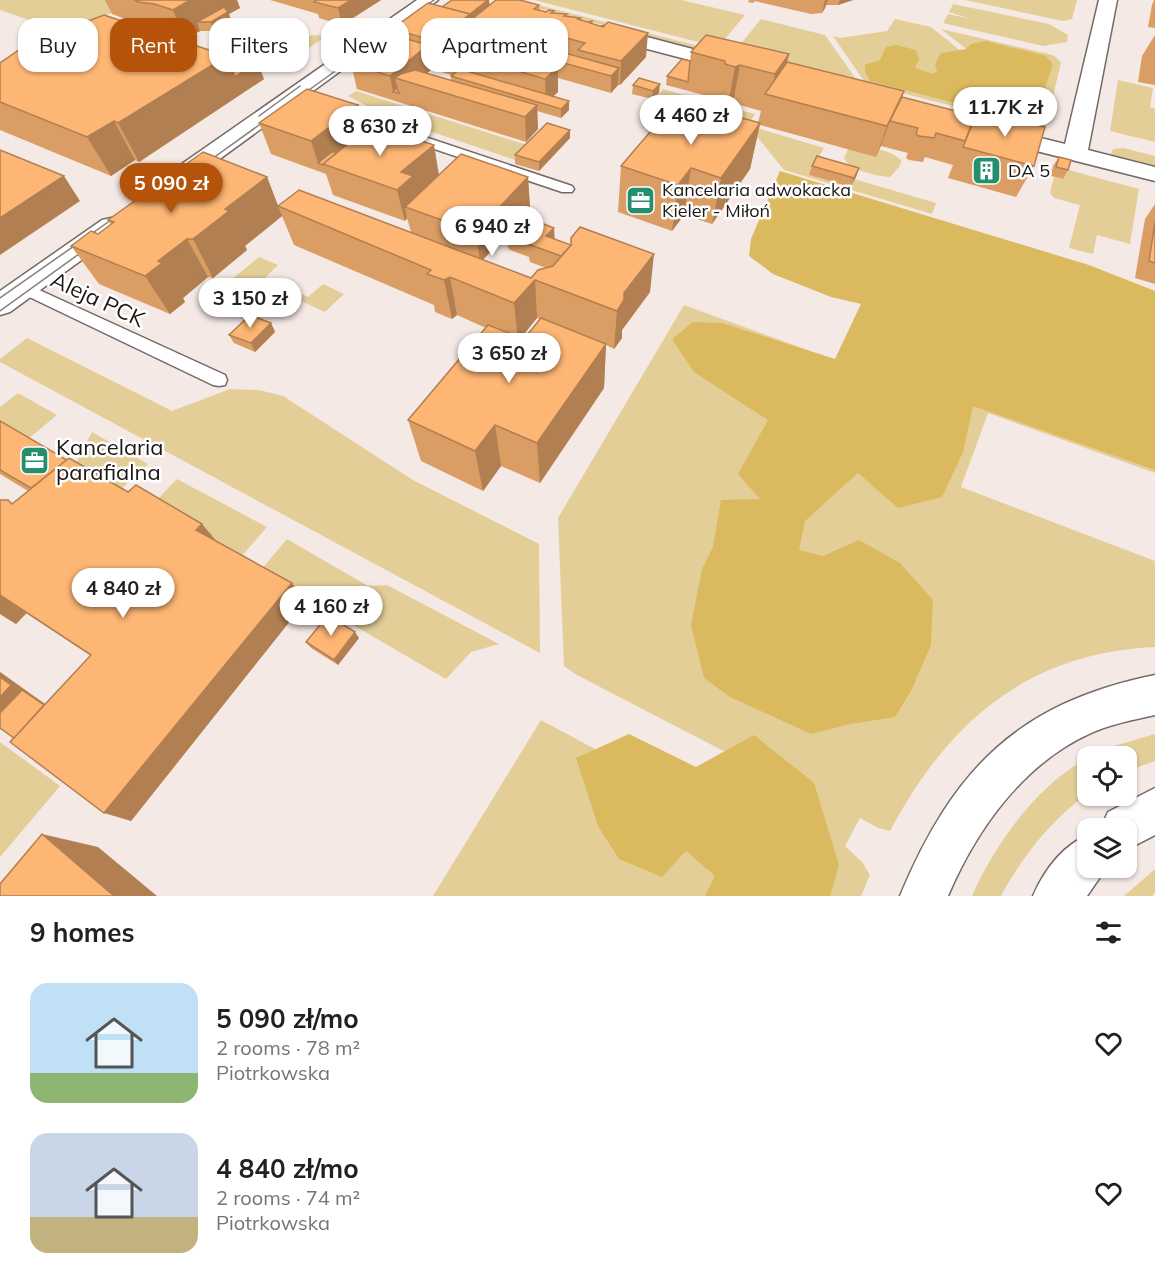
<!DOCTYPE html>
<html lang="en">
<head>
<meta charset="utf-8">
<style>
	:root { --surface:#fff; --page:#f6f6f6; --text:#202124; --muted:#757577; --accent:#b45309 }
	body { margin:0; font-family:Mulish,sans-serif; background:var(--page); color:var(--text); height:100vh; display:flex; flex-direction:column; font-size:22px; white-space:nowrap }
	* { box-sizing:border-box; margin:0 }
	p { font-size:20px; color:var(--muted) }
	.icon { flex:none; width:33px; height:33px; fill:none; stroke:currentColor; stroke-width:2; stroke-linecap:round; stroke-linejoin:round }
	.map { position:relative; height:896px; overflow:hidden }
	.side { display:flex; flex-direction:column; background:var(--surface); flex:1 }
	.side>* { flex:none }
	.top-card { position:absolute; left:18px; top:18px; width:600px; height:54px; display:flex; gap:12px }
	.tools { position:absolute; left:1077px; top:746px; display:grid; gap:12px }
	.tools a { display:grid; place-items:center; width:60px; height:60px; border-radius:12px; background:var(--surface); box-shadow:0 2px 4px #0004; font-size:30px }
	.price { position:absolute; translate:-50% -51px; padding:0 14px; border-radius:21px; background:#fff; color:#222; font-size:20px; line-height:39px; filter:drop-shadow(0 2px 3px #0008) }
	.price::after { content:''; position:absolute; left:50%; top:36px; width:18px; height:14px; margin-left:-9px; background:inherit; clip-path:polygon(0 0,100% 0,50% 100%) }
	.price.current { background:var(--accent); color:#fff }
	ul { padding:0; list-style:none }
	li { display:flex; align-items:center; gap:18px; height:150px; padding:0 30px }
	li span { display:grid; place-items:center; flex:none; width:168px; height:120px; border-radius:18px; color:#555 }
	li>.icon { margin-inline-start:auto }
	span .icon { width:72px; height:72px; fill:#fffc; stroke-width:1 }
	li b { font-size:26px }
	h2 { display:flex; justify-content:space-between; align-items:center; height:72px; padding:0 30px; font-size:26px }
	.tag { padding:0 21px; border-radius:18px; background:var(--surface); box-shadow:0 2px 4px #0004; font-size:21px; line-height:54px }
	.tag.current { background:var(--accent); color:#fff }
	.map>svg:first-child { display:block }
	.green { fill:#e3ce98 }
	.forest { fill:#dbb95e }
	.lines { fill:none; stroke-linecap:round; stroke-linejoin:round }
	.lane-casing { stroke:#736966; stroke-width:3 }
	.street-casing { stroke:#736966; stroke-width:3 }
	.secondary-casing { stroke:#736966; stroke-width:3 }
	.lane { fill:#fff; fill-rule:evenodd }
	.street { fill:#fff; fill-rule:evenodd }
	.secondary { fill:#fff; fill-rule:evenodd }
	.tram { stroke:#857d7a; stroke-width:1.5 }
	.wall { fill:#da9d64; fill-rule:evenodd }
	.shaded-wall { fill:#b17f51 }
	.building { fill:#fdb674; stroke:#b17f51; stroke-width:1.5 }
	.labels { text-anchor:middle; stroke-width:5; stroke-linejoin:round; paint-order:stroke }
	.far-poi-label { font-size:18px; fill:#1b1715; stroke:#fff; text-anchor:start }
	.street-label { font-size:22px; fill:#1b1715; stroke:#fff }
	.poi-label { font-size:22px; fill:#1b1715; stroke:#fff; text-anchor:start }
</style>
</head>
<body>
<div class="map">
<svg width="1155" height="896" viewBox="0 0 1155 896">
	<rect width="100%" height="100%" fill="#f5e9e5"/>
	<g class="green">
		<path d="M0,0H126L121,8L69,34L0,10Z"/>
		<path d="M506,0H519L714,50L711,53Z"/>
		<path d="M534,0H681L745,15L718,47Z"/>
		<path d="M965,0H1077L1072,19L1063,21Z"/>
		<path d="M953,4L1049,24L1068,35L1067,42L1043,46L943,23L948,14L971,19L949,12Z"/>
		<path d="M761,19L825,35L858,82L735,51Z"/>
		<path d="M895,19L931,27L1009,90L1050,105L1044,129L866,84L833,36L840,38L887,31Z"/>
		<path d="M941,29L1053,55L1061,62L1052,101L1014,87Z"/>
		<path d="M313,35L326,36L282,67L269,62V58L299,38Z"/>
		<path d="M1118,80L1153,88L1150,107L1155,109V142L1110,131Z"/>
		<path d="M663,89L708,102L717,108L735,109L755,114L748,125V130L652,103Z"/>
		<path d="M356,91L530,146L515,160L388,117L348,96Z"/>
		<path d="M757,128L824,148L809,175L850,187L854,179L936,203L932,214L784,170L754,133Z"/>
		<path d="M1123,148L1155,156V168L1110,156L1113,149Z"/>
		<path d="M848,149C868,149 886,146 901,160L900,166L890,177C877,176 850,171 844,158Z"/>
		<path d="M1065,169L1139,189L1130,244L1097,235L1093,254L1069,248L1080,205L1054,198L1050,193L1054,177L1062,179Z"/>
		<path d="M259,257L278,265L265,278L308,297L323,284L344,294L325,312L299,300L281,316L275,315L273,312L290,296L248,278L233,291L220,285L232,279Z"/>
		<path d="M861,304L1155,403V473L988,413L961,487L1155,561V647C1027,653 948,722 890,831L878,828L860,818L845,846L862,862L870,875L861,896H433L541,720L731,822L762,771L575,674L564,666L558,518L684,305L835,360Z"/>
		<path d="M27,338L172,411L230,389L259,390L283,396L413,480L539,544L540,653L0,362V359Z"/>
		<path d="M18,393L57,415L28,439L0,423V407Z"/>
		<path d="M92,432L148,464L119,491L75,465Z"/>
		<path d="M177,479L267,527L240,558L150,507Z"/>
		<path d="M287,539L368,586L387,585L499,644L471,652L446,679L260,571Z"/>
		<path d="M1155,734V761L1127,771L1126,756H1094L1114,746Z"/>
		<path d="M0,742L60,786L0,857Z"/>
		<path d="M1087,759V794C1051,820 1022,857 1001,896H972C993,847 1038,783 1087,759Z"/>
		<path d="M1155,869V893L1152,896H1124Z"/>
	</g>
	<g class="forest">
		<path d="M986,41L1046,56L1053,64L1046,85L1040,122L1032,123L870,81L865,72V65L880,60L886,47L896,45L916,50L919,59L915,68L933,74L937,71L935,64L941,53L966,49L971,44Z"/>
		<path d="M780,171L1089,265L1155,291V470L973,406L963,452L942,497L898,508L858,473L805,521L799,550L823,556L859,540L900,563L933,600L931,645L911,691L895,717L850,724L811,734L730,697L704,678L691,625L702,569L713,547L721,500L760,499L738,474L768,420L694,372L672,339L693,322L722,323L835,359L861,304L831,297L773,274L749,256L751,239Z"/>
		<path d="M629,734L696,767L754,735L814,783L839,865L830,896H705L715,876L686,851L662,877L619,859L598,826L576,758Z"/>
	</g>
	<g class="lines">
		<defs>
			<g id="lane">
				<path d="M341,102L380,122L572,186L574,189L572,192H562L372,128L337,109L335,106Z"/>
				<path d="M24,283L225,375L227,380L225,385L219,386L213,385L19,292L16,288L19,284Z"/>
			</g>
			<g id="street">
				<path d="M1099,0H1117L1088,150L1155,167V181L989,139L985,134L989,129L997,127L1065,144Z"/>
				<path d="M605,26L742,62L745,66L742,70L735,72L598,36L595,32L598,28Z"/>
			</g>
			<g id="secondary">
				<path d="M417,0H438L184,185L175,187L166,185L163,180L166,175Z"/>
				<path d="M111,218L120,220L124,226L120,232L10,312L0,315V291L102,220Z"/>
				<path d="M1155,675V715C1133,720 1110,724 1089,734C1022,765 976,830 948,896H900C953,769 1018,703 1155,675Z"/>
				<path d="M1155,788V835L1126,850V828H1101L1108,812Z"/>
				<path d="M1088,835V867H1107L1087,896H1033C1044,871 1062,846 1088,835Z"/>
			</g>
		</defs>
		<use href="#lane" class="lane-casing"/>
		<use href="#street" class="street-casing"/>
		<use href="#secondary" class="secondary-casing"/>
		<use href="#lane" class="lane"/>
		<use href="#street" class="street"/>
		<use href="#secondary" class="secondary"/>
		<g class="tram">
			<path d="M295,100L434,0"/>
			<path d="M259,116L300,86"/>
			<path d="M202,166L273,115"/>
			<path d="M161,185L200,157"/>
			<path d="M0,298L121,213"/>
			<path d="M0,311L90,246"/>
		</g>
	</g>
	<g class="wall">
		<path d="M105,0H237L240,8L229,14L231,21L214,31H200L185,39L167,33L157,32L264,79L139,162L135,160L111,176L0,130V63L133,25L136,23L112,14Z"/>
		<path d="M270,0H381L342,25L319,18L318,14Z"/>
		<path d="M749,0H853L838,5H826L825,8L822,13L811,14L759,2L755,1L753,3L748,2Z"/>
		<path d="M1154,0H1155V28L1148,27L1152,5Z"/>
		<path d="M490,5H539L540,11L546,12L554,11V13L567,14V16L580,18V20L593,24L646,57L620,85H618L611,93L558,78V92L553,96L569,101V110L561,118L537,111L538,129L526,142L357,89L351,64L393,35L392,29L442,7ZM432,69L452,75L451,76V80L427,73Z"/>
		<path d="M1155,35V85L1138,82L1142,56Z"/>
		<path d="M691,52L789,54L787,62L904,91L902,97L1034,166L1016,197L948,178L953,165L925,157L923,162L909,160L906,158L908,153L881,146L876,157L760,125L750,169L712,224L684,215L672,231L618,212L621,166L699,120L758,123L761,111L733,103L728,105L719,103V99L666,85L667,76L690,61Z"/>
		<path d="M633,85L659,93L652,99L632,94Z"/>
		<path d="M358,105L364,130L439,175L528,177L530,208L523,216L555,239L650,292L622,330V338L614,349L606,345L604,388L540,483L501,466L483,491L421,461L408,420L486,328L457,315L452,319L435,312L434,305L294,245L282,216L245,246L247,250L213,278L208,277L183,298L185,302L170,314L99,284L71,246L98,234L111,225L108,220L178,178L188,171L185,165L267,177L278,206L411,232L407,218L405,221L333,195L326,174L271,154L259,123ZM503,238L508,239V248L510,250L529,257L530,262L546,268L531,278L483,260ZM537,318L540,319L524,339L521,338Z"/>
		<path d="M570,138L539,171L515,164V155Z"/>
		<path d="M1059,157L1068,170L1063,179L1051,176L1053,166Z"/>
		<path d="M812,166L859,168L856,177L850,187L809,175Z"/>
		<path d="M1155,204V284L1135,278L1145,219Z"/>
		<path d="M271,323L275,332L255,352L234,343L229,335Z"/>
		<path d="M0,421L67,460L218,542L306,601L131,821L0,728V672L45,704L91,655L27,613L16,624L0,614V500L12,504L28,491L0,474Z"/>
		<path d="M359,638L338,665L311,648L306,642Z"/>
	</g>
	<g class="shaded-wall">
		<path d="M190,0H237L240,8L229,14L231,21L214,31L211,22H197L200,31L185,39L173,10Z"/>
		<path d="M351,0H381L342,25L338,8Z"/>
		<path d="M488,0H489L491,16L471,20L473,42L467,40L468,49L436,47L435,41Z"/>
		<path d="M825,0H828L825,8L822,13Z"/>
		<path d="M840,0H853L838,5Z"/>
		<path d="M153,24L157,33L4,92Z"/>
		<path d="M515,24L517,48H509L508,30Z"/>
		<path d="M648,33L646,57L620,85L621,61Z"/>
		<path d="M559,36L560,60H552V43Z"/>
		<path d="M428,45L432,69L415,84L395,78L399,93L393,92L390,76Z"/>
		<path d="M789,54L780,92L770,95L775,74Z"/>
		<path d="M227,56L258,62L264,79L139,162L118,123Z"/>
		<path d="M740,65L733,103L728,105L735,67Z"/>
		<path d="M558,67V92L546,103L545,79Z"/>
		<path d="M619,68L618,85L611,93V76Z"/>
		<path d="M660,84L659,93L652,99L653,91Z"/>
		<path d="M904,91L893,122L890,121L881,145L876,157L887,126Z"/>
		<path d="M569,101V110L561,118V109Z"/>
		<path d="M358,105L366,136L318,163L321,172L311,141Z"/>
		<path d="M537,105L538,129L526,142L525,117Z"/>
		<path d="M114,121L135,160L111,176L87,137Z"/>
		<path d="M760,123L750,169L712,224L721,178Z"/>
		<path d="M570,130V138L539,171V162Z"/>
		<path d="M434,145L439,175L405,207L407,218L405,221L397,190L401,172Z"/>
		<path d="M691,168L684,215L672,231L678,185Z"/>
		<path d="M859,168L856,177L850,187L854,178Z"/>
		<path d="M64,176L80,201L0,255V218Z"/>
		<path d="M267,177L282,216L245,246L247,250L213,278L193,239L225,209Z"/>
		<path d="M528,177L530,208L513,227L512,224L501,220L503,238L480,263L476,232Z"/>
		<path d="M554,228L555,245L546,236Z"/>
		<path d="M187,239L208,277L183,298L185,302L170,314L145,276L158,261Z"/>
		<path d="M654,254L650,292L622,330V338L614,349L617,311L624,293Z"/>
		<path d="M450,277L457,315L452,319L444,280Z"/>
		<path d="M535,280L537,318L518,341L514,303Z"/>
		<path d="M271,323L275,332L255,352L251,343Z"/>
		<path d="M606,344L604,388L540,483L537,443Z"/>
		<path d="M495,425L501,466L483,491L475,451Z"/>
		<path d="M202,524L219,544L196,530Z"/>
		<path d="M292,583L306,601L131,821L104,813Z"/>
		<path d="M0,595L27,612L16,624L0,614Z"/>
		<path d="M355,632L359,638L338,665L334,660Z"/>
		<path d="M0,672L32,695L70,721L0,725Z"/>
		<path d="M42,834L98,847L157,896H114Z"/>
	</g>
	<g class="building">
		<path d="M135,0H190L173,10L154,4L138,2Z"/>
		<path d="M317,0H351L338,8L314,2Z"/>
		<path d="M452,0H488L470,14L442,7Z"/>
		<path d="M496,0H520L539,5L534,9L546,12L549,10L554,11L551,13L567,14L564,16L580,18L578,19L587,22L593,21L590,23L603,27L608,22L648,33L621,61L578,50L585,43L559,36L552,43L533,37L541,30L515,24L508,30L471,20Z"/>
		<path d="M428,3L470,14L435,41L392,29Z"/>
		<path d="M224,7L228,12L211,22H197Z"/>
		<path d="M104,15L227,56L118,123L114,121L87,137L0,102V63L29,43Z"/>
		<path d="M141,20L153,24L144,28L133,25Z"/>
		<path d="M393,35L428,45L390,76L351,64Z"/>
		<path d="M473,35L500,43L498,45V48L467,40Z"/>
		<path d="M706,35L789,54L775,74L740,65L735,67L725,64V61L691,52Z"/>
		<path d="M507,37L619,68L611,76L498,45Z"/>
		<path d="M444,41L461,45L467,42L558,67L545,79L436,47Z"/>
		<path d="M231,53L258,62L235,77L227,56Z"/>
		<path d="M682,59L690,61L688,82L667,76Z"/>
		<path d="M787,62L904,91L887,126L765,94Z"/>
		<path d="M460,69L569,101L561,109L451,76Z"/>
		<path d="M415,70L537,105L525,117L395,78L401,74Z"/>
		<path d="M639,78L660,84L653,91L633,85Z"/>
		<path d="M397,88L399,93L393,92Z"/>
		<path d="M307,89L358,105L311,141L259,123Z"/>
		<path d="M902,97L975,116L965,141L936,133L934,138L919,136L916,134L918,128L890,121Z"/>
		<path d="M709,109L760,123L721,178L691,168L678,185L621,166L668,111L699,120Z"/>
		<path d="M978,110L1045,127L1034,166L963,147Z"/>
		<path d="M547,123L570,130L539,162L515,155Z"/>
		<path d="M375,126L434,145L401,172L413,176L397,190L323,164L369,127Z"/>
		<path d="M0,150L64,176L0,218Z"/>
		<path d="M203,152L267,177L225,209L229,211L193,239H187L158,261L162,263L145,276L71,246L91,231L98,234L114,222L108,220L171,175L178,178L193,168L185,165Z"/>
		<path d="M332,152H337L323,164V165L318,163Z"/>
		<path d="M461,154L528,177L476,232L405,207Z"/>
		<path d="M817,156L859,168L854,178L812,166Z"/>
		<path d="M1059,157L1071,160L1068,170L1056,167Z"/>
		<path d="M299,190L531,278L538,270L553,266L571,245V238L580,227L654,254L624,293V300L617,311L535,280L514,303L450,277L444,280L427,274L431,270L278,206Z"/>
		<path d="M506,215L523,216L554,228L546,236L571,245L561,256L528,244L530,241L508,233L507,231L512,224L501,220Z"/>
		<path d="M1155,222V263L1149,261Z"/>
		<path d="M250,315L271,323L251,343L229,335Z"/>
		<path d="M541,318L606,344L537,443L495,425L475,451L408,420L488,325L524,339Z"/>
		<path d="M0,421L67,460L31,488L0,470Z"/>
		<path d="M69,458L128,492L136,485L202,524L196,530L292,583L104,813L10,742L91,655L0,595V500H8L12,504Z"/>
		<path d="M328,615L355,632L334,660L306,642Z"/>
		<path d="M0,677L11,685L0,697Z"/>
		<path d="M22,690L44,705L14,738L0,728V713Z"/>
		<path d="M42,834L114,896H0V884Z"/>
	</g>
	<defs>
		<symbol id="building-square" viewBox="-11 -11 22 22"><rect x="-9" y="-9" width="18" height="18" rx="4" fill="#248f6d" stroke="#fff"/><path d="M-4-6H4V6H1V3H-1V6H-4ZM-2.5-4.3h1.7v1.8h-1.7ZM.8-4.3h1.7v1.8H.8ZM-2.5-1h1.7V.8h-1.7ZM.8-1h1.7V.8H.8Z" fill="#fff"/></symbol>
		<symbol id="office-square" viewBox="-11 -11 22 22"><rect x="-9" y="-9" width="18" height="18" rx="4" fill="#248f6d" stroke="#fff"/><path d="M-6-3h4V-5.5h4V-3h4V5H-6ZM-1-4.5V-3h2v-1.5ZM-6 0V1H6V0Z" fill="#fff"/></symbol>
	</defs>
	<g fill-rule="evenodd">
		<use href="#building-square" x="970" y="154" width="33" height="33"/>
		<use href="#office-square" x="624" y="184" width="33" height="33"/>
		<use href="#office-square" x="18" y="444" width="33" height="33"/>
	</g>
	<g class="labels">
		<g class="far-poi-label">
			<text x="1008" y="177">DA 5</text>
			<text x="662" y="196">Kancelaria adwokacka<tspan x="662" dy="21">Kieler - Miłoń</tspan></text>
		</g>
		<g class="street-label">
			<text transform="translate(98 299) rotate(25)" y="8">Aleja PCK</text>
		</g>
		<g class="poi-label">
			<text x="56" y="455">Kancelaria<tspan x="56" dy="25">parafialna</tspan></text>
		</g>
	</g>
</svg>
<div class="tools">
<a><svg class="icon" aria-label="locate" viewBox="0 0 24 24"><circle cx="12" cy="12" r="6"/><path d="M12 2v4M12 18v4M2 12h4M18 12h4"/></svg></a>
<a><svg class="icon" aria-label="layers" viewBox="0 0 24 24"><path d="M12 4l9 5-9 5-9-5zM3 14l9 5 9-5"/></svg></a>
</div>
<b class="price" style="left:1005px;top:138px">11.7K zł</b>
<b class="price" style="left:691px;top:146px">4 460 zł</b>
<b class="price" style="left:380px;top:157px">8 630 zł</b>
<b class="price current" style="left:171px;top:214px">5 090 zł</b>
<b class="price" style="left:492px;top:257px">6 940 zł</b>
<b class="price" style="left:250px;top:329px">3 150 zł</b>
<b class="price" style="left:509px;top:384px">3 650 zł</b>
<b class="price" style="left:123px;top:619px">4 840 zł</b>
<b class="price" style="left:331px;top:637px">4 160 zł</b>
<div class="top-card">
<a class="tag">Buy</a>
<a class="tag current">Rent</a>
<a class="tag">Filters</a>
<a class="tag">New</a>
<a class="tag">Apartment</a>
</div>
</div>
<section class="side">
<h2>9 homes<svg class="icon" aria-label="filters" viewBox="0 0 24 24"><path d="M4 7h16M4 17h16"/><circle cx="9" cy="7" r="2"/><circle cx="15" cy="17" r="2"/></svg></h2>
<ul>
<li><span style="background:linear-gradient(#bfe0f5 75%,#8fb573 0)"><svg class="icon" aria-label="home" viewBox="0 0 24 24"><path d="M3 11l9-7 9 7M6 9v11h12V9"/></svg></span><div><b>5 090 zł/mo</b><p>2 rooms · 78 m²</p><p>Piotrkowska</p></div><svg class="icon" aria-label="heart" viewBox="0 0 24 24"><path d="M12 20l-8-8c-3-5 5-10 8-4 3-6 11-1 8 4z"/></svg></li>
<li><span style="background:linear-gradient(#c9d6e8 70%,#c2b280 0)"><svg class="icon" aria-label="home" viewBox="0 0 24 24"><path d="M3 11l9-7 9 7M6 9v11h12V9"/></svg></span><div><b>4 840 zł/mo</b><p>2 rooms · 74 m²</p><p>Piotrkowska</p></div><svg class="icon" aria-label="heart" viewBox="0 0 24 24"><path d="M12 20l-8-8c-3-5 5-10 8-4 3-6 11-1 8 4z"/></svg></li>
</ul>
</section>
</body>
</html>
